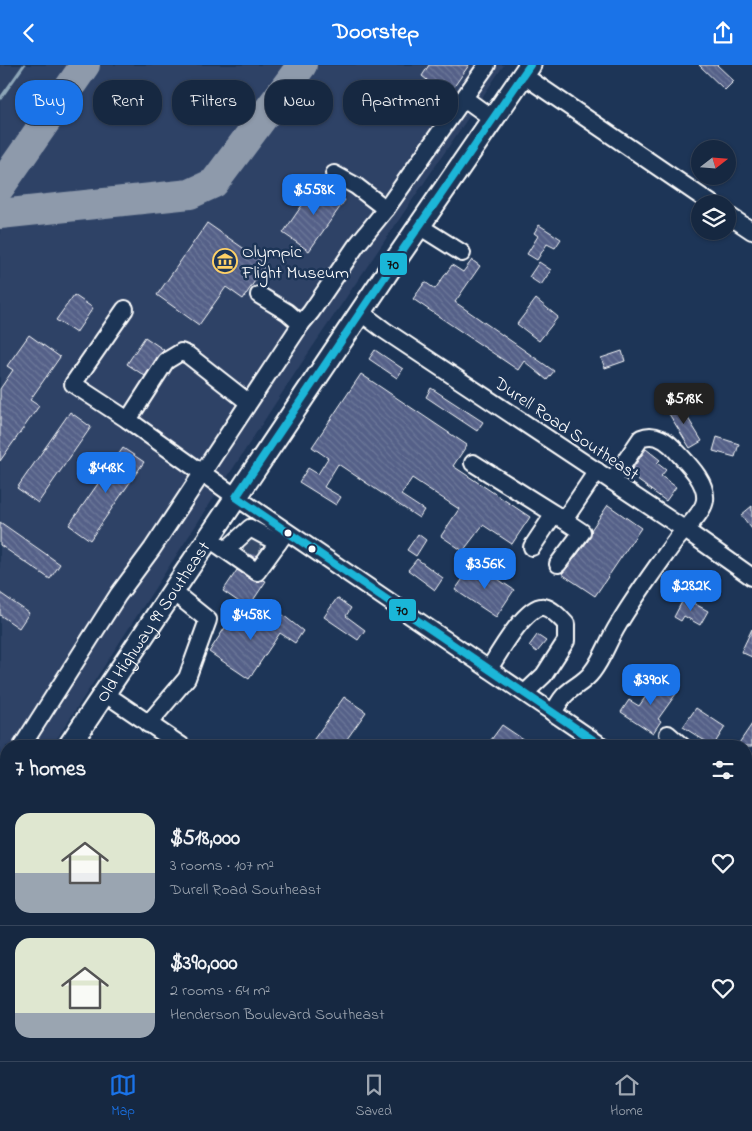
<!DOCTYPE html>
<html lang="en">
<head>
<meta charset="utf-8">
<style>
	:root { --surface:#162841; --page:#1f3048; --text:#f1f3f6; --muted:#9ea6b1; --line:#35445a; --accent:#1a73e8 }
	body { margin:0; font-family:"Indie Flower",sans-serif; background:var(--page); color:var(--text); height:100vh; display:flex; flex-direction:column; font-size:19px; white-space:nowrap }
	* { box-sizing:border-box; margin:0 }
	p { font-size:16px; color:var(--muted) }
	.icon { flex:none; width:28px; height:28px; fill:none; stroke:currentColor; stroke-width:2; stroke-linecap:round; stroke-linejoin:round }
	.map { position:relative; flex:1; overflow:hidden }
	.panel { position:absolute; left:0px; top:675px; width:752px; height:321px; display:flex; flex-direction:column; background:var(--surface); border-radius:20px 20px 0 0; box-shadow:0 1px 4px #0004,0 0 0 1px var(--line) }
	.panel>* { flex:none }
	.hud { position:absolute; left:15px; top:15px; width:500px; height:45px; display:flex; gap:10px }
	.needle { width:32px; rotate:73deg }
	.controls { position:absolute; left:691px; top:75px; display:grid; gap:10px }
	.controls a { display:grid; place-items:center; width:45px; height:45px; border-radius:50%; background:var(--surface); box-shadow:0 1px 4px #0004,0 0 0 1px var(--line); font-size:25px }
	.price { position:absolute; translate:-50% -42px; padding:0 11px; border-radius:10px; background:var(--accent); color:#fff; font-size:16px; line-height:32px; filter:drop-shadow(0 1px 2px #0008) }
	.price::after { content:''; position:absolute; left:50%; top:30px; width:15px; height:11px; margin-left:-8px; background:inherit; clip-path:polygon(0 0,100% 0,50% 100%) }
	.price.on { background:#222; color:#fff }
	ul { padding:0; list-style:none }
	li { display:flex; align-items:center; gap:15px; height:125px; padding:0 15px }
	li+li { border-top:1px solid var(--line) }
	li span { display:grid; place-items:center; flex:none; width:140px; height:100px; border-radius:15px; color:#555 }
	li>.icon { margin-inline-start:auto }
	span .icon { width:60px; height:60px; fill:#fffc; stroke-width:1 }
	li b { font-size:21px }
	h2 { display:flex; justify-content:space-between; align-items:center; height:60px; padding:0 15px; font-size:21px }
	.chip { padding:0 18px; border-radius:20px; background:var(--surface); box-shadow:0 1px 4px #0004,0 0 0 1px var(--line); font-size:18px; line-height:45px }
	.chip.on { background:var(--accent); color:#fff }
	header { display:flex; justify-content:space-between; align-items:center; height:65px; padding:0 15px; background:var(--accent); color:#fff; font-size:22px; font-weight:700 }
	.tab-bar { display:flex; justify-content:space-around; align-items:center; height:70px; border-top:1px solid var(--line); background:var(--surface); font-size:14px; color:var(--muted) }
	.tab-bar a { display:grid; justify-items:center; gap:2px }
	.tab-bar .on { color:var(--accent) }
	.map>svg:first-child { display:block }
	.built { fill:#2e4266 }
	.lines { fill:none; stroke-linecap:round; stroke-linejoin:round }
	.stream { stroke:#8da6b8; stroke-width:3 }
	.taxiway { stroke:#8e9aab; stroke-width:30 }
	.building { fill:url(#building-back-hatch); stroke:#fff }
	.minor-tunnel { stroke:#344968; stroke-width:16; stroke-dasharray:16 8; stroke-linecap:butt }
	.minor-casing { stroke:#fff; stroke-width:20 }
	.major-casing { stroke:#fff; stroke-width:25 }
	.minor { stroke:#1d3557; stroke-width:16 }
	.major { stroke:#1d3557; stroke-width:21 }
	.bus-1-casing { stroke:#1d3557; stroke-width:11 }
	.bus-1 { stroke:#1ab6d8; stroke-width:8 }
	.bus-dot { fill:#fff; stroke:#1d3557; stroke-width:2 }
	.labels { text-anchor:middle; stroke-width:5; stroke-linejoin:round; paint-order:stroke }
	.poi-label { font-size:18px; fill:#fff; stroke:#1d3557; text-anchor:start }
	.street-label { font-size:18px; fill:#fff; stroke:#1d3557 }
	.line-badge { stroke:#1d3557; stroke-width:2 }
	.pale-badge-label { font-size:14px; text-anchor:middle; font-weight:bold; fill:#111 }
</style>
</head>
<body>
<header><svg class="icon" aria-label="back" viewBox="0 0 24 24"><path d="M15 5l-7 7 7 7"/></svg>Doorstep<svg class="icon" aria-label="share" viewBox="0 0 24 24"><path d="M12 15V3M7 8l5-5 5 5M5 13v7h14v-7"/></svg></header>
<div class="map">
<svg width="752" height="996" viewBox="0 0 752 996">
	<defs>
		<pattern id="building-back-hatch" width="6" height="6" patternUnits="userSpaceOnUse" patternTransform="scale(1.25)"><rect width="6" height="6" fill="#546188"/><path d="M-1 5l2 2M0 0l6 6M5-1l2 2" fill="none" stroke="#6e799a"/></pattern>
	</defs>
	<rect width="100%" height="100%" fill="#1d3557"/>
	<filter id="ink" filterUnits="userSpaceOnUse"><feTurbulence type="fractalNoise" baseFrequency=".02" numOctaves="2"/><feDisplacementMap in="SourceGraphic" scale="10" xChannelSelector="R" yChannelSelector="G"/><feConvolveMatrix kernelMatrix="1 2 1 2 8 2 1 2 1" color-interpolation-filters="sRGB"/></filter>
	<g filter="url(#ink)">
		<path class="built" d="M0,0H504L303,296L52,681H6V751L0,760Z"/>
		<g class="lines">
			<path class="stream" d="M0,34L24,0"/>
			<g class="taxiway">
				<path d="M0,122L85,0"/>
				<path d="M0,149L190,129L214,118L302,0"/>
			</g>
		</g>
		<g class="building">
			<path d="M429,0H469L449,29L443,25L440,30L425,19L427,15L422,11Z"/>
			<path d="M699,0H717L734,16L725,25Z"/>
			<path d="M318,117L345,135L309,186L283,168Z"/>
			<path d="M207,158L266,199L243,234L226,222L199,260L157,230Z"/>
			<path d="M539,160L561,174L555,183L547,179L537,195L527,189L538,171L534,168Z"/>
			<path d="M472,195L480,201L455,237L554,306L547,315L524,296L518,305L413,234L425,217L435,224L452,200L463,207Z"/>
			<path d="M539,197L551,205L541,220L529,212Z"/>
			<path d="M74,230L93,243L76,268L56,255Z"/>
			<path d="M536,234L558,252L539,276L517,259Z"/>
			<path d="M29,270L60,292L30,335L39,341L0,396V324L13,305L7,301Z"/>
			<path d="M145,272L164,285L158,291L145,311L127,299Z"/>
			<path d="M375,285L403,304L397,313L369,294Z"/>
			<path d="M622,286L625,296L605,303L601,293Z"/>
			<path d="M361,309L467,380L453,401L530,452L512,479L483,460L463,486L441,471L459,444L412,413L401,430L424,445L419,453L338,399L324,422L341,432L336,440L299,417L308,403L318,409L328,393L312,382Z"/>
			<path d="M431,323L483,357L477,366L426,332Z"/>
			<path d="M678,337L702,376L690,383L666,344Z"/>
			<path d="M70,347L91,362L38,438L17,423Z"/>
			<path d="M717,372L739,379L735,392L713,386Z"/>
			<path d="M123,383L144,397L90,475L69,460Z"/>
			<path d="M646,384L660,395L657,398L666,405L661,411L676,422L666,436L629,409Z"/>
			<path d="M608,440L641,463L595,531L562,509L590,473L591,465Z"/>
			<path d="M752,441V464L741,450Z"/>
			<path d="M0,457L60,499L50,514L0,480Z"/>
			<path d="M418,469L426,475L416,491L407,485Z"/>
			<path d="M252,475L260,480L259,487L255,493L243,485L244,482Z"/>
			<path d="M417,494L443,513L435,525L408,505Z"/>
			<path d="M474,498L514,525L496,552L455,525Z"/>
			<path d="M237,505L252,515L257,517L263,515L266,516L248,543L223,526Z"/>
			<path d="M0,528L29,548L19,563L0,550Z"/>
			<path d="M337,533L351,543L346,551L365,565L358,575L324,552Z"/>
			<path d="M684,533L708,546L700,560L684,551L681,556L674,552Z"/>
			<path d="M237,544L266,564L278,546L303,566L295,578L280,568L249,614L209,587Z"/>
			<path d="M752,564V592L741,587Z"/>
			<path d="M537,570L546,576L537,587L529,581Z"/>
			<path d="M659,613L678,626L658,654L661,656L653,668L621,647L629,635L639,641Z"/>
			<path d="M344,632L366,647L342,681H309Z"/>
			<path d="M696,643L725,662L713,681L683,662Z"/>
			<path d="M752,659V681H737Z"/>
			<path d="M502,660L533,681H499L491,675Z"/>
		</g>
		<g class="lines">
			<path class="minor-tunnel" d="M244,480L260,482"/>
			<defs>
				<g id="minor">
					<path d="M523,10L712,139"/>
					<path d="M464,33L493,54"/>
					<path d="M334,109L356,121L386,144"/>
					<path d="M728,150L752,166"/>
					<path d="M419,161L462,188"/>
					<path d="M125,244L73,319L128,355"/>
					<path d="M360,247L384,265L684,464L752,512"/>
					<path d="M301,259L311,247L356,181L386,144L487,0"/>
					<path d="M248,337L188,290L181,287L166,296L128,355L236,432L602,681"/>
					<path d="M473,398L564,455"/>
					<path d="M208,473L257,507L286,467"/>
					<path d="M532,482L554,449"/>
					<path d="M226,485L250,463L278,478"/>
					<path d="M558,499L582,467L564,455L597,406"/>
					<path d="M489,604C497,591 527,538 544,542C553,544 560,553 566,559V576L544,610L525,628"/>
					<path d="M104,628L182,681"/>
					<path d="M553,648C557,642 560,634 566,629C574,621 585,617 592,607C603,593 608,576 618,560C635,531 656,503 676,475C684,465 704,447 705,435C707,417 688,399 677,387C668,376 655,367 641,373L612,416"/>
					<path d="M148,659L187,613L208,555L172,526"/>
					<path d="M668,669L682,681"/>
					<path d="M22,681L118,530L152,484L301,259L287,247L259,230"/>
					<path d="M0,716L6,706"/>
					<path d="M746,753L752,744"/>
					<path d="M746,779L752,783"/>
					<path d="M0,841L6,843"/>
					<path d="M0,974L6,977"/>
				</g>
				<g id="major">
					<path id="s1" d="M69,681L393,199L530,0"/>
					<path d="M0,784L6,775"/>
				</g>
			</defs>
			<use href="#minor" class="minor-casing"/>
			<use href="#major" class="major-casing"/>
			<use href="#minor" class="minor"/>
			<use href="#major" class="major"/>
			<defs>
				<path id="bus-1" d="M530,0L393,199L236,432L602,681"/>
			</defs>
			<use href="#bus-1" class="bus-1-casing"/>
			<use href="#bus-1" class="bus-1"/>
		</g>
	</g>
	<defs>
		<symbol id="museum-ring" viewBox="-11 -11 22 22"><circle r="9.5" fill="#1d3557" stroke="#ffd166" stroke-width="1.5"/><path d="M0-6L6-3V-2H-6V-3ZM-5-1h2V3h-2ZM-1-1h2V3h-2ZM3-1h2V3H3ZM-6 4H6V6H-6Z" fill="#ffd166"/></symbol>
	</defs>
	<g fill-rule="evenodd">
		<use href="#museum-ring" x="211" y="182" width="28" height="28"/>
	</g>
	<g class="bus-dot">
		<circle cx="288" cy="468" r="4.5"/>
		<circle cx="312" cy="484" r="4.5"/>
	</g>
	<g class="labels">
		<g class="poi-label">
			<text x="242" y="192">Olympic<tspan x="242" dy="21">Flight Museum</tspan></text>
		</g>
		<g class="street-label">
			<text transform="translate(567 363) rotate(34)" y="6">Durell Road Southeast</text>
			<text dy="6" stroke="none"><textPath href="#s1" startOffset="150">Old Highway 99 Southeast</textPath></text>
		</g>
	</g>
	<g class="line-badge">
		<rect x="379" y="187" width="29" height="24" rx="5" fill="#1ab6d8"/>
		<rect x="388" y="533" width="29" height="24" rx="5" fill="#1ab6d8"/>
	</g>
	<g class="pale-badge-label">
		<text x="393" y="204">70</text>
		<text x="402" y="550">70</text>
	</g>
</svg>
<div class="controls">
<a><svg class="needle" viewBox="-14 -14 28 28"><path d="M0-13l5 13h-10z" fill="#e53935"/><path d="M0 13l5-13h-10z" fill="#9ea6b1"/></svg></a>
<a><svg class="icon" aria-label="layers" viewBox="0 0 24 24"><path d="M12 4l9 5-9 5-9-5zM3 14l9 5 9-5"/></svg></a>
</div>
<b class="price" style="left:314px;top:151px">$558K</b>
<b class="price on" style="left:684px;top:360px">$518K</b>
<b class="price" style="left:106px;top:429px">$448K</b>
<b class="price" style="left:485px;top:525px">$356K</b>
<b class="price" style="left:691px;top:547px">$282K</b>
<b class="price" style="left:251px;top:576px">$458K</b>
<b class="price" style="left:651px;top:641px">$390K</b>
<div class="hud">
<a class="chip on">Buy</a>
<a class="chip">Rent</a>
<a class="chip">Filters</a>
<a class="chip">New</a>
<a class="chip">Apartment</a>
</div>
<section class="panel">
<h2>7 homes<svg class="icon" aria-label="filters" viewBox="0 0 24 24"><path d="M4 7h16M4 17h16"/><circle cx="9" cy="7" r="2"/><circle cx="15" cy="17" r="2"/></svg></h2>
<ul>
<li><span style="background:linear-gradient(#dfe7d0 60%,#9aa5b1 0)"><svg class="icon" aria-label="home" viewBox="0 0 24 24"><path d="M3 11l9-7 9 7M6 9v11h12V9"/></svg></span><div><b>$518,000</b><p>3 rooms · 107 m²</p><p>Durell Road Southeast</p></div><svg class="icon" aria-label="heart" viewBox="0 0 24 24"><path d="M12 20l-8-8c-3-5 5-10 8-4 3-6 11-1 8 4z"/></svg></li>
<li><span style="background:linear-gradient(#dfe7d0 75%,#9aa5b1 0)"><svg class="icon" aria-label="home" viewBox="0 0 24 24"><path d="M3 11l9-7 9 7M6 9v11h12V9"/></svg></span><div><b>$390,000</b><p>2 rooms · 64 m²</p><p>Henderson Boulevard Southeast</p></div><svg class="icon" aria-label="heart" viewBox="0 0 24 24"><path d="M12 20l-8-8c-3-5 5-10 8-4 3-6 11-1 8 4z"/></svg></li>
</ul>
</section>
</div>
<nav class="tab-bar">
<a class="on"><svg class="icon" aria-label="map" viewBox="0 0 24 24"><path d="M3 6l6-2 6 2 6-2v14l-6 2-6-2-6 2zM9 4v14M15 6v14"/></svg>Map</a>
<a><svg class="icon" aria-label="saved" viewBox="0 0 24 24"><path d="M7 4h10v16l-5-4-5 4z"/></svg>Saved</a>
<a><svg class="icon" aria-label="home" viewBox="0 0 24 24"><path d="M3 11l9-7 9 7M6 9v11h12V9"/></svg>Home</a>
</nav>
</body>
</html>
